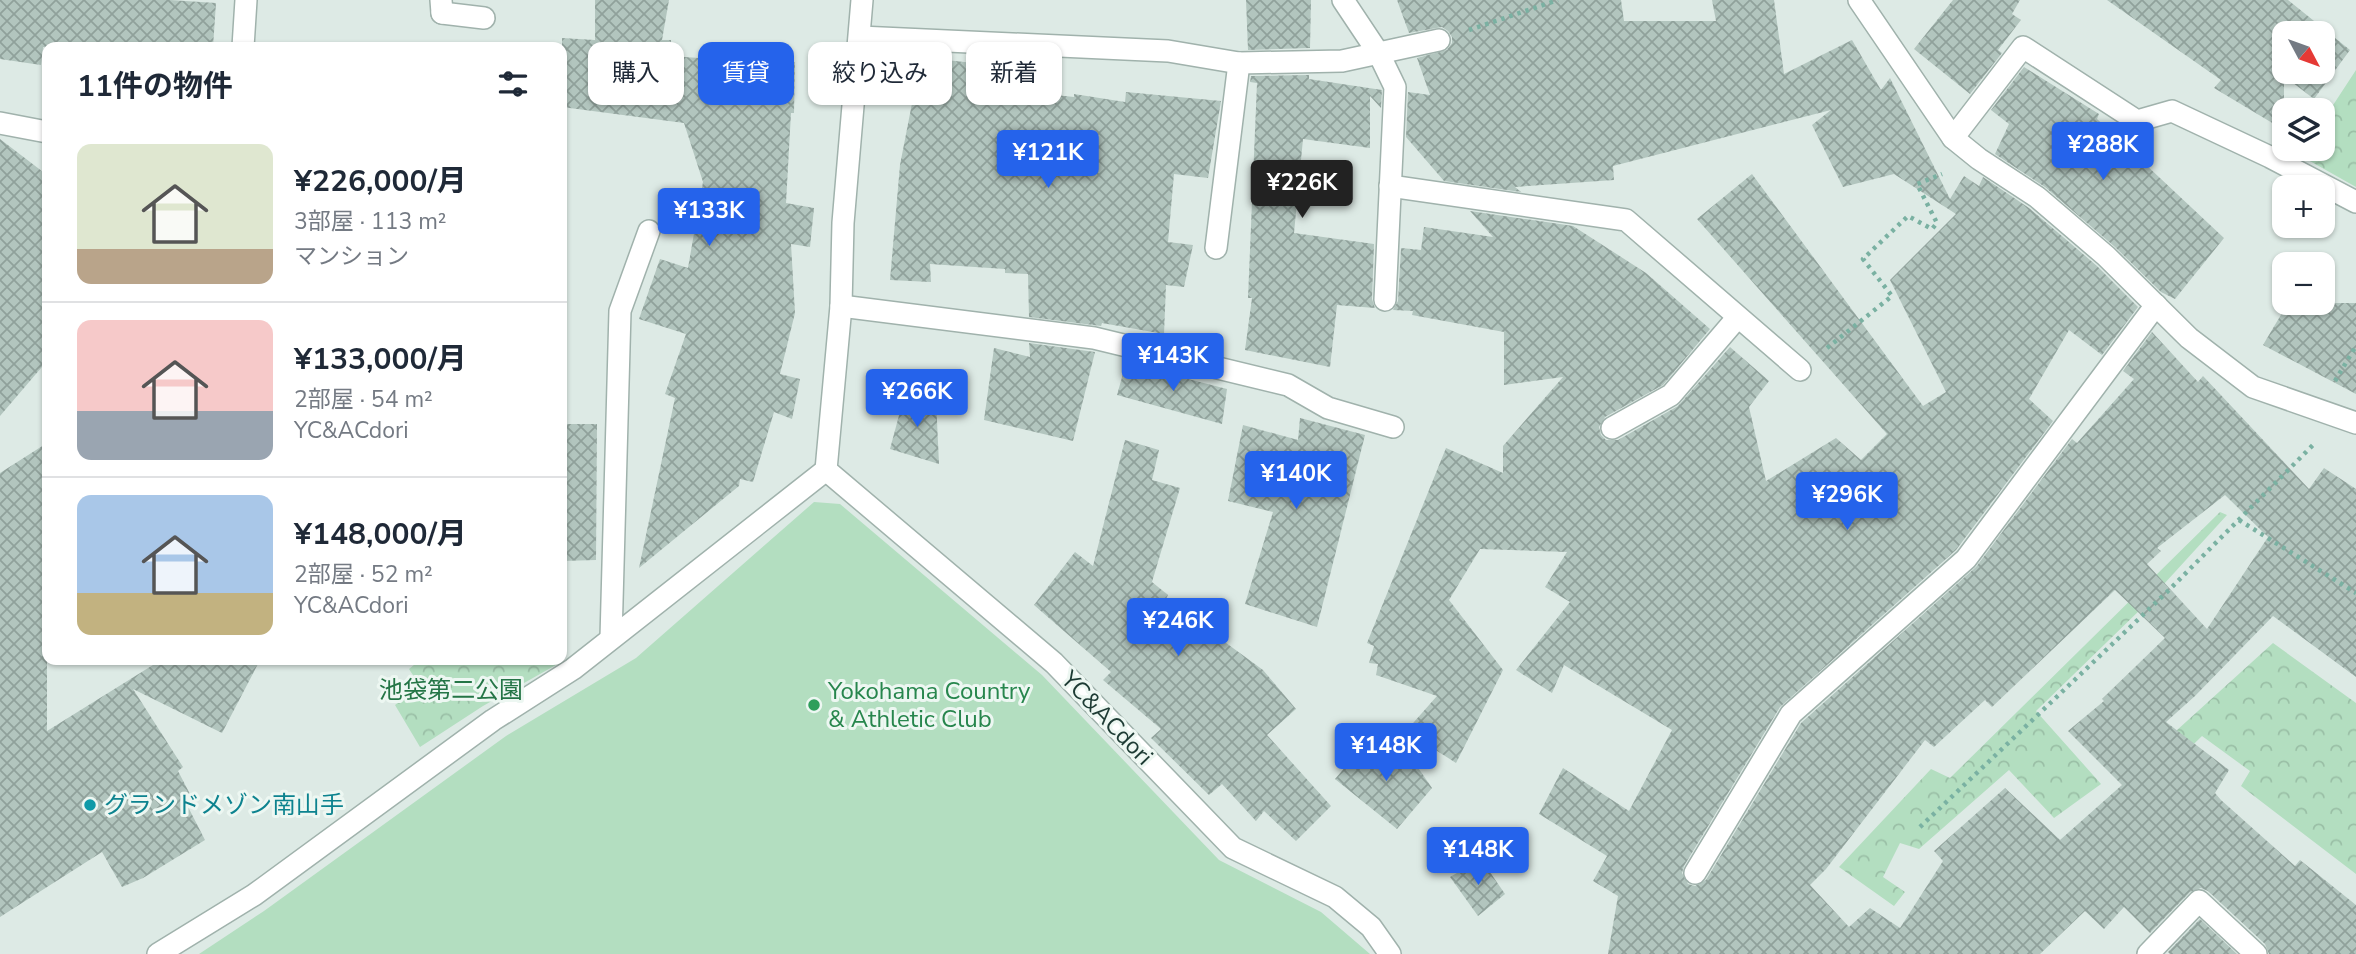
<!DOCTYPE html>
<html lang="ja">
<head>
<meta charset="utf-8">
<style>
	:root { --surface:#fff; --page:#f2f2f3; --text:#1f2937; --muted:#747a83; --line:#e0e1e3; --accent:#2563eb }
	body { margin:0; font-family:"Nunito Sans","Noto Sans JP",sans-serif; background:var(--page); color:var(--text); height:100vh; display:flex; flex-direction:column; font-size:26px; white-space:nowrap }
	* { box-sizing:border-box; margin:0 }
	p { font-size:23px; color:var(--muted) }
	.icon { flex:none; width:38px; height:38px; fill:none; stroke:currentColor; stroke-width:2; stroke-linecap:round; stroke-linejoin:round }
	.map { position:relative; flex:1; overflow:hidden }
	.details { position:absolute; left:42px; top:42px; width:525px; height:623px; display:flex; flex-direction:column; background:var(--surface); border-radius:14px; box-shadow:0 2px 5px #0004 }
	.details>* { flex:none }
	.hud { position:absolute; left:588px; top:42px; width:665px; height:63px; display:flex; gap:14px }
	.needle { width:46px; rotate:131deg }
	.fabs { position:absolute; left:2272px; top:21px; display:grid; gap:14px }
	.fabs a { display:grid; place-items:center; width:63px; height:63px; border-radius:14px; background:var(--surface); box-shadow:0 2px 5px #0004; font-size:35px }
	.price { position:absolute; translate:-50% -60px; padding:0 16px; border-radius:7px; background:var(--accent); color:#fff; font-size:23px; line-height:46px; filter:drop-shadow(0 2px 4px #0008) }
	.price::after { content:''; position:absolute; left:50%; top:42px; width:21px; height:16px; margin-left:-10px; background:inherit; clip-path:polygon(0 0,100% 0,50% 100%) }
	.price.on { background:#222; color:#fff }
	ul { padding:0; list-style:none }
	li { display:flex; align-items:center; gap:21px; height:175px; padding:0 35px }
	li+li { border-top:2px solid var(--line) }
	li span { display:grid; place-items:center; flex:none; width:196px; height:140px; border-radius:14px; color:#555 }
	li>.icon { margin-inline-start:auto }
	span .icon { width:84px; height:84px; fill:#fffc; stroke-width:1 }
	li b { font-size:30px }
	h2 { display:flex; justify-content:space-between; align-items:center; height:84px; padding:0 35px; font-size:30px }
	.chip { padding:0 24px; border-radius:14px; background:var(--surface); box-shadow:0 2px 5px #0004; font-size:24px; line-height:63px }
	.chip.on { background:var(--accent); color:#fff }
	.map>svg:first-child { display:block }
	.forest { fill:url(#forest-crowns) }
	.garden { fill:#b3dec0 }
	.building { fill:url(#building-cross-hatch); fill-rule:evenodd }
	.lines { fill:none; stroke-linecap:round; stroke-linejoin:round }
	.service-casing { stroke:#a0b2ac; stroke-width:24 }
	.minor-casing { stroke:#a0b2ac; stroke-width:24 }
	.tertiary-casing { stroke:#a0b2ac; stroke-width:24 }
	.path { stroke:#7ab1a2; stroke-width:4.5; stroke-dasharray:3.5 5; stroke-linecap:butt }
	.service { stroke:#fff; stroke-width:21 }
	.minor { stroke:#fff; stroke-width:21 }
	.tertiary { stroke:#fff; stroke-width:21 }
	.leisure-dot { fill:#2e9e5b; stroke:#edf7f2; stroke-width:2.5 }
	.culture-dot { fill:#0f9aa8; stroke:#edf7f2; stroke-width:2.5 }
	.labels { text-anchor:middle; stroke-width:6; stroke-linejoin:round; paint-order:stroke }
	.park-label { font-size:24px; fill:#247546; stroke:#edf7f2 }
	.leisure-label { font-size:24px; fill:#27864d; stroke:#edf7f2; text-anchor:start }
	.street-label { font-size:24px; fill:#1d3b34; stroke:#edf7f2 }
	.culture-label { font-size:24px; fill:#0d838f; stroke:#edf7f2; text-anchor:start }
</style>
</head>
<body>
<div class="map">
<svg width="2356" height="954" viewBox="0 0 2356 954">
	<defs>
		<pattern id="forest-crowns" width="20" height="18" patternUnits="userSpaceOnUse" patternTransform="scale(1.75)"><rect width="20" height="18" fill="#b3dec0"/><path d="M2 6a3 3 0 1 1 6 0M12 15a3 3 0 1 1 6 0" fill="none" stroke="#9abfa6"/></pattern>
		<pattern id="building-cross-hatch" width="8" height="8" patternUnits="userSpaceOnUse" patternTransform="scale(1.75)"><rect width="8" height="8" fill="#b2c5be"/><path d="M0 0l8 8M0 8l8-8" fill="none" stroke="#90a19b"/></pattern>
	</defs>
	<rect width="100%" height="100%" fill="#ddeae5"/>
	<g class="forest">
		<path d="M2356,70V187L2301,156L2305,149H2322V122Z"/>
		<path d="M2220,512L2227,515L2143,607L2036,711L2101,784L2054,818L2009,770L1919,849L1900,843L1883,877L1905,892L1894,906L1839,867L1931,769L1950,778Z"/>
		<path d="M2273,643L2356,703V874L2241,786L2250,771L2202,736L2151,786L2133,770Z"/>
		<path d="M420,660H553L556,665L483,706L420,747L395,705L420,686L409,669Z"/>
	</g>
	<path class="garden" d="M814,502L840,504L1042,675L1219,860L1321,912L1370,954H199L264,911L506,736L636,658Z"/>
	<g class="building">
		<path d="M0,0H170L216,3L213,47H43L41,65L0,59Z"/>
		<path d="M595,0H669L662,40H671L670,56L743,61L744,54L795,62L794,113H791L786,203L814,208L810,247L791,244L795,313L780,374L800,379L792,419L774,412L753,482L740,479L739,486L639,568L675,398L665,394L686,334L639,319L660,259L688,268L703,182L684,123L562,107V38L595,40Z"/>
		<path d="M1246,0H1311L1310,48L1248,50Z"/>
		<path d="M1397,0H1621L1624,21H1716L1712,0H1774L1784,74L1852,40L1881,90L1890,78L1950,199L1964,176L1979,186L1983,177L2029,208L2097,266L2138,307L2102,355L2069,330L2029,399L2053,421L1956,550L1780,707L1684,866L1682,873L1688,884L1695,886L1706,880L1801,723L1976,567L2072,439L2077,443L2134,379L2123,371L2152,332L2198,382L2203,376L2309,489L2324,468L2356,489V677L2273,616L2195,696L2166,722L2229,770L2215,793L2221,800L2295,866L2300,860L2356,905V954H2269L2265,944L2208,891L2201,888L2190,892L2150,933L2124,907L2104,929L2085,911L2040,954H1608L1618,896L1593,881L1607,856L1539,814L1563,768L1629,811L1672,730L1564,665L1552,693L1516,670L1570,602L1545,587L1567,552L1480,549L1449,600L1503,670L1456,763L1406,731L1437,696L1376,675L1378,664L1369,663L1374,646L1367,643L1446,448L1503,473V446L1563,377L1504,385V332L1412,315L1413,311L1393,310L1398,301L1401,248L1421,250L1424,227L1493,237L1470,211L1573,226L1646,273L1710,329L1663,385L1605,417L1599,427L1601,435L1606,440H1618L1678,406L1730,347L1769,381L1749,407L1766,481L1836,438L1861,460L1887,434L1697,219L1752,174L1923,406L1946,392L1890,280L1956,214L1894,174L1843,187L1812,125L1831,110L1613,166L1614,180L1515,187L1521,192L1444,181L1406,137L1408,92L1430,95L1417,58L1447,50L1452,43V37L1448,31L1442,27L1409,33ZM2225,495L2268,537L2207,629L2147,564L2161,551L2157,548ZM2115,590L2165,638L2102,699L2104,701L2068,731L2122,785L2060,840L2005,788L1934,851L1943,861L1900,928L1870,908L1849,927L1810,885L1826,869L1925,740L1934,747L1985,700L1992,707Z"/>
		<path d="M1953,0H2020L2012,14L2021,20L1998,50L2002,53L1970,94L1914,49Z"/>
		<path d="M2107,0H2288L2350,50L2314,99L2284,76V130L2214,88L2221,80ZM2284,33H2322V72H2284Z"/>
		<path d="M899,55L1020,68L1019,91L1074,97V94L1125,102L1126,92L1221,101L1208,178L1174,174L1168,242L1193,245L1184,287L1166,285L1164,334L1102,323L1101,326L1029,317L1028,274L1005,273V269L930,264L931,282L890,280L900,165L914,93H906Z"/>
		<path d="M2024,67L2099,114L2097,119L2224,238L2175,299L2161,292L2115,247L2045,187L1995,154L2009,124L1991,110Z"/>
		<path d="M1309,75V79L1382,90L1381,108L1370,96V148L1303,139L1294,233L1374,244L1372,299L1375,308L1337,305L1330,367L1245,350L1252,298H1248L1257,83L1250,82L1251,76Z"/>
		<path d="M0,139L47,175V361L0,416Z"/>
		<path d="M2288,303H2356V394L2263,345Z"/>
		<path d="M1029,343L1095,352L1073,441L984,420L994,348L1030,357Z"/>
		<path d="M1126,363L1227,389L1222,424L1117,395Z"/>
		<path d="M905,393L936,400L939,464L890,449Z"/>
		<path d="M1300,418L1365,435L1317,627L1245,604L1273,512L1228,501L1243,425L1298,440Z"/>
		<path d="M562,424H597L596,560L562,561Z"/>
		<path d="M1125,440L1159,450L1152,480L1180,488L1152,582L1168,595L1166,599L1263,670L1296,709L1267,735L1331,806L1296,841L1264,811L1256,821L1222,784L1209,795L1151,738L1161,729L1103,680L1111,672L1034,605L1075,552L1093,566Z"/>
		<path d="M47,443V731L161,660H260L222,733L133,689L183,767L178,771L191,796L185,801L205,840L143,878L122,887L102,852L0,917V473Z"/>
		<path d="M1399,740L1432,788L1397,829L1335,779L1364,745L1383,758Z"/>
		<path d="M1481,859L1505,894L1478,916L1450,877Z"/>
		<path d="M2200,919L2237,954H2170L2168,952Z"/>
	</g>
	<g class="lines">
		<defs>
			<g id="service">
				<path d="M1343,0L1379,54L1395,87L1385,300"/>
				<path d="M1859,0L1953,138L1979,159L2037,197L2106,256L2189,338L2253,387L2356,423"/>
				<path d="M442,13L484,18"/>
				<path d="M1953,138L2023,47L2137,121L2172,111L2270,157L2356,202"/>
				<path d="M1390,186L1626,220L1800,370"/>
				<path d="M1216,248L1239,63"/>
				<path d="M841,306L1094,338L1288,385L1328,408L1393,427"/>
				<path d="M1612,428L1671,395L1737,318"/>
				<path d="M611,638L620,311L649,231"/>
				<path d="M2148,954L2199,901L2256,954"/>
			</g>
			<g id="minor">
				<path d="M441,0L442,13"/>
				<path d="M862,0L843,223L841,306L826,470L1054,663L1233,848L1335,897L1371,927L1390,954"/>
				<path d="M860,37L1168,51L1239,63L1342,61L1439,40"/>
				<path d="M243,47L246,0"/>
				<path d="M0,123L47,132"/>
				<path d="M1695,873L1791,714L1966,559L2156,305"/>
			</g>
			<path id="tertiary" d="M158,954L254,895L493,720L573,669L826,470"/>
		</defs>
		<use href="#service" class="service-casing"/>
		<use href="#minor" class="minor-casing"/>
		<use href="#tertiary" class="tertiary-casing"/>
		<g class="path">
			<path d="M1469,30L1558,0"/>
			<path d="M1827,348L1892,296L1863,259L1908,216L1932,229L1937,223L1917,184L1942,174"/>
			<path d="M2335,381L2356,346"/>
			<path d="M2239,520L2356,593"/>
			<path d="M1920,827L2167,592L2313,445"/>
		</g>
		<use href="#service" class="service"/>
		<use href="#minor" class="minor"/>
		<use href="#tertiary" class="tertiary"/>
	</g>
	<circle class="leisure-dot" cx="814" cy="705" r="7"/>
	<circle class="culture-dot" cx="90" cy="805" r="7"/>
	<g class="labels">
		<g class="park-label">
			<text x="451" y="698">池袋第二公園</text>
		</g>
		<g class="leisure-label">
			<text x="828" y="699">Yokohama Country<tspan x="828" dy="28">&amp; Athletic Club</tspan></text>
		</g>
		<g class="street-label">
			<text transform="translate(1107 718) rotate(46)" y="8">YC&amp;ACdori</text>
		</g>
		<g class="culture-label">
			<text x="104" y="813">グランドメゾン南山手</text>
		</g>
	</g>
</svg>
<div class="fabs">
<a><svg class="needle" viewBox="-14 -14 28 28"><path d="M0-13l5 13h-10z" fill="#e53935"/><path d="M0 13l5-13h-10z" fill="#747a83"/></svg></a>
<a><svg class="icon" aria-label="layers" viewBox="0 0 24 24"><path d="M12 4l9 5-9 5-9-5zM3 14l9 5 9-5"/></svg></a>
<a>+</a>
<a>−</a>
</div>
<b class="price" style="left:2103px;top:182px">¥288K</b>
<b class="price" style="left:1048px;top:190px">¥121K</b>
<b class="price on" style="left:1302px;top:220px">¥226K</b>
<b class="price" style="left:709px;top:248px">¥133K</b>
<b class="price" style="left:1173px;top:393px">¥143K</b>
<b class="price" style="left:917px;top:429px">¥266K</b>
<b class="price" style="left:1296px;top:511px">¥140K</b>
<b class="price" style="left:1847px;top:532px">¥296K</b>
<b class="price" style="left:1178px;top:658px">¥246K</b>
<b class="price" style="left:1386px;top:783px">¥148K</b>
<b class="price" style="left:1478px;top:887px">¥148K</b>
<div class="hud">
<a class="chip">購入</a>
<a class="chip on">賃貸</a>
<a class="chip">絞り込み</a>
<a class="chip">新着</a>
</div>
<section class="details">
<h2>11件の物件<svg class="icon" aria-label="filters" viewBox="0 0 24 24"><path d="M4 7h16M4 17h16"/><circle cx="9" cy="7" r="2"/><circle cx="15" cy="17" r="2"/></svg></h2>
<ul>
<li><span style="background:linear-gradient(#dfe7d0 75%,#b9a48a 0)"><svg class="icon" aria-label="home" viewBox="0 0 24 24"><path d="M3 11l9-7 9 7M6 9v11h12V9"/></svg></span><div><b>¥226,000/月</b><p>3部屋 · 113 m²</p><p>マンション</p></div></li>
<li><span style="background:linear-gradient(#f6c9c9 65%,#9aa5b1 0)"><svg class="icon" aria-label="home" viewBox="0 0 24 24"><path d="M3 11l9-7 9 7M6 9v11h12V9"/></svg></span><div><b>¥133,000/月</b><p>2部屋 · 54 m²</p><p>YC&amp;ACdori</p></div></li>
<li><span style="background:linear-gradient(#a9c7e8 70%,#c2b280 0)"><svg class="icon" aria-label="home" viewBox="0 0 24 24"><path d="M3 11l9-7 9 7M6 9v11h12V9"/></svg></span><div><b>¥148,000/月</b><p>2部屋 · 52 m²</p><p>YC&amp;ACdori</p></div></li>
</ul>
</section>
</div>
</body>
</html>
